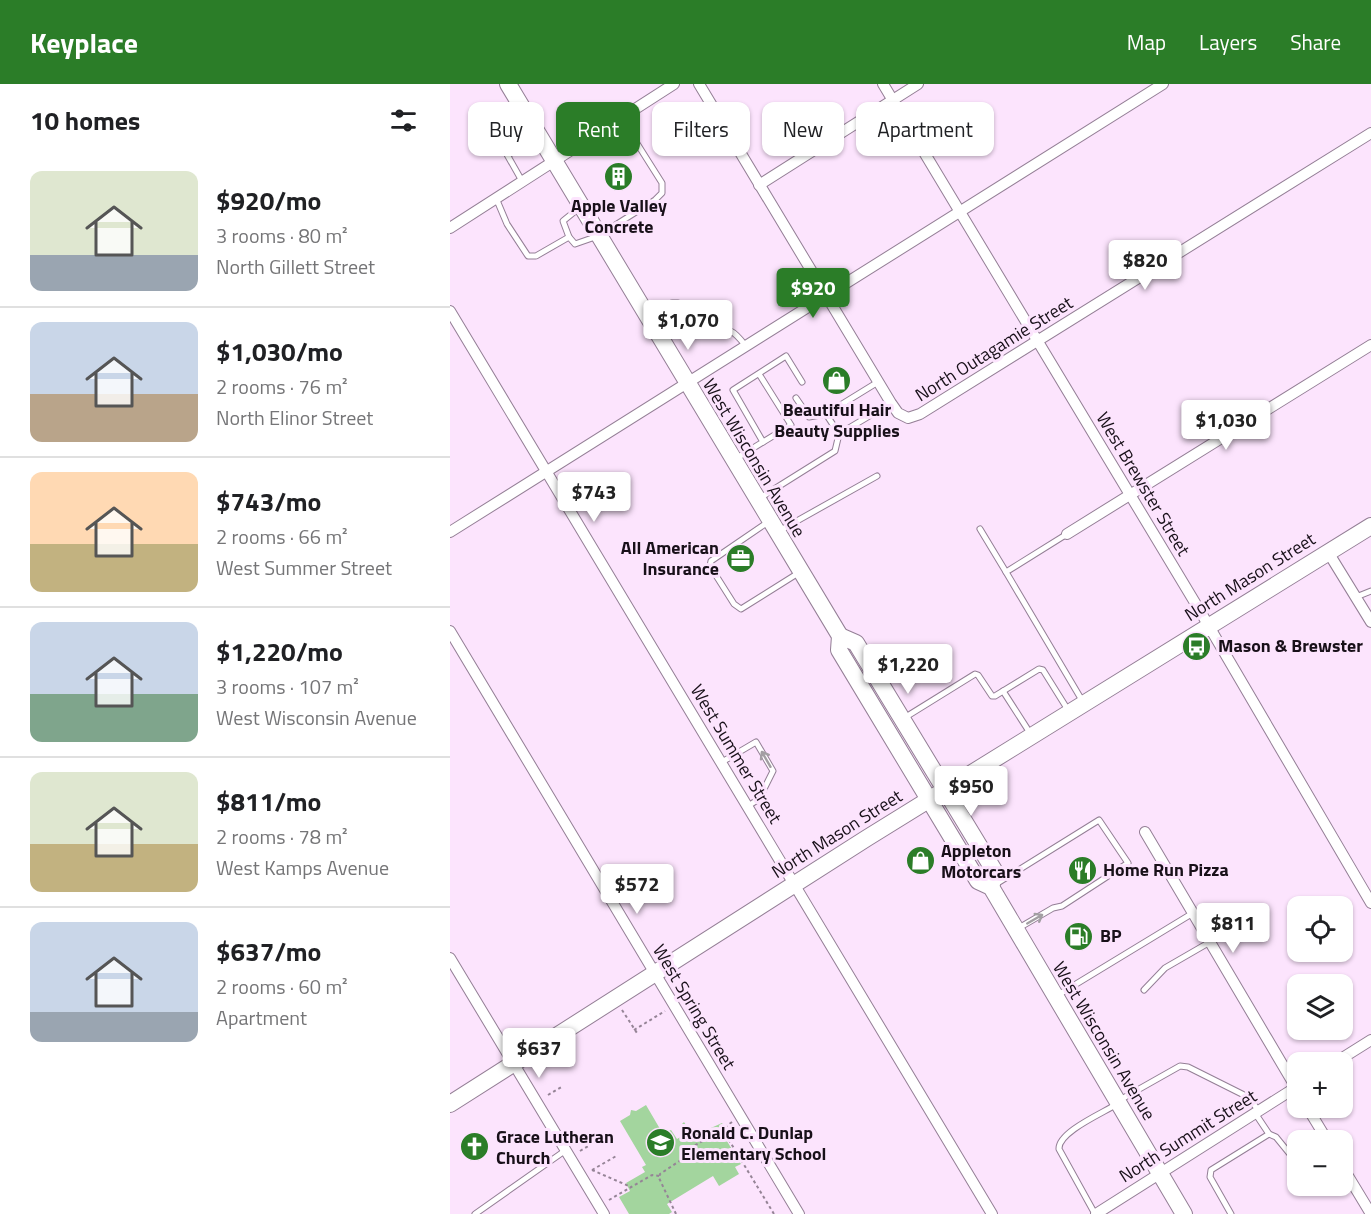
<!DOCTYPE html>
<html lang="en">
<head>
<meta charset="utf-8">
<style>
	:root { --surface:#fff; --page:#f6f6f6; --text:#202124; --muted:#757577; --line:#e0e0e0; --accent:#2b7d28 }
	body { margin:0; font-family:"Titillium Web",sans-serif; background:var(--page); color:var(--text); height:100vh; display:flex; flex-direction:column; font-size:22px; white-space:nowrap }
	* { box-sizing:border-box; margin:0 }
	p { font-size:20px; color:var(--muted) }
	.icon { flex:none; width:33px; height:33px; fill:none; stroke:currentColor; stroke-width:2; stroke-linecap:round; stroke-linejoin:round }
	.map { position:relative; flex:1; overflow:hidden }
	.side { display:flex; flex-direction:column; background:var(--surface); width:450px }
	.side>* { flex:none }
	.guide { position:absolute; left:18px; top:18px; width:570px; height:54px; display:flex; gap:12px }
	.tools { position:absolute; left:837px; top:812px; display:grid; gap:12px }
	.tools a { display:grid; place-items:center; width:66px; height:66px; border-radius:12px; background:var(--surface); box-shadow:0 2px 4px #0004; font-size:30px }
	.price { position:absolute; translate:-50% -51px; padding:0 14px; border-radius:6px; background:#fff; color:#222; font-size:20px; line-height:39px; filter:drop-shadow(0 2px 3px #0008) }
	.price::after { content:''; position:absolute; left:50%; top:36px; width:18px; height:14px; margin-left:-9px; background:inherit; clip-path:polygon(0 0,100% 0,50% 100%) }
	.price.selected { background:var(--accent); color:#fff }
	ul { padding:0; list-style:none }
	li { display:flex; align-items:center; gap:18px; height:150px; padding:0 30px }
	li+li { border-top:2px solid var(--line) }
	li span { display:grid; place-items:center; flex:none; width:168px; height:120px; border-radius:12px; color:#555 }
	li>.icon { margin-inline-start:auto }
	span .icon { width:72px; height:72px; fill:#fffc; stroke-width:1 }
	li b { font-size:26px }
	h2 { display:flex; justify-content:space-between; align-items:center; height:72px; padding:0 30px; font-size:26px }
	.pill { padding:0 21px; border-radius:12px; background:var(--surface); box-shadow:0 2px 4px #0004; font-size:21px; line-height:54px }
	.pill.selected { background:var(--accent); color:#fff }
	header { display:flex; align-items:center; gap:36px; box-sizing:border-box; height:84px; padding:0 30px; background:var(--accent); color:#fff }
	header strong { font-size:28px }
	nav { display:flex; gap:33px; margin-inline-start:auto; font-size:21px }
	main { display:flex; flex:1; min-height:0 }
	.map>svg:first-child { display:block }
	.green { fill:#a3d59e }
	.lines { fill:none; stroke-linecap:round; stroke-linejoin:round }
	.lane-casing { stroke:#947f96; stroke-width:7 }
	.street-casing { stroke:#947f96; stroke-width:12 }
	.secondary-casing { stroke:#947f96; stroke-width:18 }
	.path { stroke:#958496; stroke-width:2; stroke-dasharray:3 3; stroke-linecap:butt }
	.lane { stroke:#fff; stroke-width:5 }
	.street { stroke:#fff; stroke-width:10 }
	.secondary { stroke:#fff; stroke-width:16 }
	.oneway { stroke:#a39fa3 }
	.labels { text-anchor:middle; stroke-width:6; stroke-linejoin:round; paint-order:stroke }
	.poi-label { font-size:18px; font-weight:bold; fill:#181019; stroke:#fce4fd; text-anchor:start }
	.street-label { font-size:18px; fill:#181019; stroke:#fce4fd }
</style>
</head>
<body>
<header>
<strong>Keyplace</strong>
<nav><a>Map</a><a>Layers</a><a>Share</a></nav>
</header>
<main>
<section class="side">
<h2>10 homes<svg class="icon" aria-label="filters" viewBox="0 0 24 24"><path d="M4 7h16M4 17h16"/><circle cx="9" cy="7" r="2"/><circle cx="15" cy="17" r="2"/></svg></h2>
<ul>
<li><span style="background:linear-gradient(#dfe7d0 70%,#9aa5b1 0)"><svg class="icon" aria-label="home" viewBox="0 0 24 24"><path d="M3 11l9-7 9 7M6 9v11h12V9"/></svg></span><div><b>$920/mo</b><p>3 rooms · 80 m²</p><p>North Gillett Street</p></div></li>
<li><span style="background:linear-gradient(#c9d6e8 60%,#b9a48a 0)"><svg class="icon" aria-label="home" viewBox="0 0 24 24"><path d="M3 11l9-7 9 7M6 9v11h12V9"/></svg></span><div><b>$1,030/mo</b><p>2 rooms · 76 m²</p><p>North Elinor Street</p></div></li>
<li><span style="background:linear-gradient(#ffd9b3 60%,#c2b280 0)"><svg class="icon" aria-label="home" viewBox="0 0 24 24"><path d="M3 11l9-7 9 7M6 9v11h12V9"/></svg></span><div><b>$743/mo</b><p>2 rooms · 66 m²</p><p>West Summer Street</p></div></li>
<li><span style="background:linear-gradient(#c9d6e8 60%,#7fa58c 0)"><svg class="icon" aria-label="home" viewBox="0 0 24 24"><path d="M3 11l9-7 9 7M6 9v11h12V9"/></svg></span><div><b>$1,220/mo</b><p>3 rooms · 107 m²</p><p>West Wisconsin Avenue</p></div></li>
<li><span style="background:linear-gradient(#dfe7d0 60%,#c2b280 0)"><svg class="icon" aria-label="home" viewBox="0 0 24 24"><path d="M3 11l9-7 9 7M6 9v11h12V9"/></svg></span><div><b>$811/mo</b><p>2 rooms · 78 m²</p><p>West Kamps Avenue</p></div></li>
<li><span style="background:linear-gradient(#c9d6e8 75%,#9aa5b1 0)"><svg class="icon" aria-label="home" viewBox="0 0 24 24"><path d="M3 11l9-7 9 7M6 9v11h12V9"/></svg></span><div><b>$637/mo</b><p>2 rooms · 60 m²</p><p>Apartment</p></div></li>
</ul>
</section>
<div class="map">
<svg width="921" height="1130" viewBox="0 0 921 1130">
	<rect width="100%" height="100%" fill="#fce4fd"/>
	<path class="green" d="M196,1021L213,1050L221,1046L227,1055L237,1049L232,1040L234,1038L243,1052L272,1039L276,1046L272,1049L291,1080L285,1083L289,1090L269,1102L263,1092L217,1120L222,1128L219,1130H179L169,1113L180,1107L176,1099L195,1088L192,1083L196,1081L170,1037L180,1031L181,1026L186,1027Z"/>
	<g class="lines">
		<defs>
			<g id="lane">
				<path d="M68,21L47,35L42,44L72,97"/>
				<path d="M58,71L87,53"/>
				<path d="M46,114L57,140L78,172H86L119,153L125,160L148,152L205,116L212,109V99L171,34"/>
				<path d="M119,153L113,137L129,124"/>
				<path d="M200,230L222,219H228L252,246C276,247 278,239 295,261"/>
				<path d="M309,290L341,341L313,358"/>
				<path d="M346,314L359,333L376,330"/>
				<path d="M389,350L376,330L428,298"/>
				<path d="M287,374L313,358L283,306L336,272L352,298"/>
				<path d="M310,414L385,367L389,350L441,319"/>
				<path d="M318,438L261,477L260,482L284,520L291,525L350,488"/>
				<path d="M530,445L556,488"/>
				<path d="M329,447L427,392"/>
				<path d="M617,450L556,488L633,618"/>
				<path d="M906,513L921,507"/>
				<path d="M553,607L580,649"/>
				<path d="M454,634L525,590L528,591L542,612H545L589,585L593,586L618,626"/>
				<path d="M272,678L306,658L323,687L309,715L298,722"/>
				<path d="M546,800L649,736L678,779L612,822L603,824L567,845"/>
				<path d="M694,906L715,884L760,858"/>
				<path d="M608,911L743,829"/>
				<path d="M668,1017L730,982L738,983L798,1013L809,1027"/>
				<path d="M805,1029L819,1050"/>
				<path d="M25,1130L116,1066"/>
				<path d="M645,1130L609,1065C608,1048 653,1029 667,1020"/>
				<path d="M781,1130L760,1093L761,1086L819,1050L826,1053L848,1080"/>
			</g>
			<g id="street">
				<path d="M249,0L441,319L448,329L458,334L470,330L921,49"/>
				<path d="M433,0L750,527L921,819"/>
				<path d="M309,101L468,0"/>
				<path d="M0,144L224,0"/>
				<path d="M0,227L542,1130"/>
				<path d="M0,448L713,0"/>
				<path d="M617,450L921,261"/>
				<path d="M878,468L921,538"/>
				<path d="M0,547L349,1130"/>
				<path d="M695,748L848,1007"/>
				<path d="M0,874L154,1130"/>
				<path d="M886,978L921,956"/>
				<path d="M857,1023L877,1056"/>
				<path d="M892,1082L921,1130"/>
				<path d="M646,1130L848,1002"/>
			</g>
			<g id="secondary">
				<path d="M58,0L390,552L389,566L528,797L541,803L734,1130"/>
				<path d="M390,552L406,559L545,788L541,803"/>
				<path d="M0,1020L417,754L921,442"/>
			</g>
		</defs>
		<use href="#lane" class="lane-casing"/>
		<use href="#street" class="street-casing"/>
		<use href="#secondary" class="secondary-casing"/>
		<g class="path">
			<path d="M172,926L187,949"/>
			<path d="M184,946L215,927"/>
			<path d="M98,1011L113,1002"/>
			<path d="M270,1047L282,1038"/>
			<path d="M130,1067L157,1051"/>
			<path d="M142,1086L181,1103"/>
			<path d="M142,1086L168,1071"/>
			<path d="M159,1116L202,1091L209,1092"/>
			<path d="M226,1130L209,1094L210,1090L231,1076L237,1066L270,1047L274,1048L324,1130"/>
		</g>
		<use href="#lane" class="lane"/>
		<use href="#street" class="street"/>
		<use href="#secondary" class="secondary"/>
	</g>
	<defs><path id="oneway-shaft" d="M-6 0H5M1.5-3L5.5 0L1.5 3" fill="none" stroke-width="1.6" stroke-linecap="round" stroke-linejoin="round" transform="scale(1.5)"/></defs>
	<g class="oneway">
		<use href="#oneway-shaft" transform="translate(316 675) rotate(-120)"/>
		<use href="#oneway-shaft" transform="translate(585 835) rotate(-30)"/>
	</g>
	<defs>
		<symbol id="building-disc" viewBox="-11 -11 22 22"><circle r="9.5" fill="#2b7d28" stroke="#fce4fd"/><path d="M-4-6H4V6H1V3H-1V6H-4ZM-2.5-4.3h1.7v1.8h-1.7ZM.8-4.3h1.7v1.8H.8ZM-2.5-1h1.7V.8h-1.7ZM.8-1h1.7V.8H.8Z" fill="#fff"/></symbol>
		<symbol id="shop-disc" viewBox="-11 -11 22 22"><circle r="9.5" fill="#2b7d28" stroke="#fce4fd"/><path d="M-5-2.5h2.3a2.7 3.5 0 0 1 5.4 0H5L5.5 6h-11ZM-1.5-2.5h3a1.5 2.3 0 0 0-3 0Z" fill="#fff"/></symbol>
		<symbol id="office-disc" viewBox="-11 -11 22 22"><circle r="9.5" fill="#2b7d28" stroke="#fce4fd"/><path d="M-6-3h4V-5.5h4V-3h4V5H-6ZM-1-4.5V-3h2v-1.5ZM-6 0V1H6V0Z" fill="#fff"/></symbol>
		<symbol id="bus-disc" viewBox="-11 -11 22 22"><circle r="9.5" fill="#2b7d28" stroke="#fce4fd"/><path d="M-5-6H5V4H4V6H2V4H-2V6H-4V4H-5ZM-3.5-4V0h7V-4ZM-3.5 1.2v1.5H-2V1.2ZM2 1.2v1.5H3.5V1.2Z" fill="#fff"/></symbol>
		<symbol id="restaurant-disc" viewBox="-11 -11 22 22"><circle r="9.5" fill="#2b7d28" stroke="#fce4fd"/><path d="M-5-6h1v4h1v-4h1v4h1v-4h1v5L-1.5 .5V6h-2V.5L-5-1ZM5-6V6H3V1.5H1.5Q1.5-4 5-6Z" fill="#fff"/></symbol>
		<symbol id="fuel-disc" viewBox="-11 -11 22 22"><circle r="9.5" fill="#2b7d28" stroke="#fce4fd"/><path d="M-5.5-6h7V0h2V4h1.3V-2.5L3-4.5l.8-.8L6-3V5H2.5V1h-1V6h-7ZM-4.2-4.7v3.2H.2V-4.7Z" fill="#fff"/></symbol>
		<symbol id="school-disc" viewBox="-11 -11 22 22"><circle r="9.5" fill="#2b7d28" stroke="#fce4fd"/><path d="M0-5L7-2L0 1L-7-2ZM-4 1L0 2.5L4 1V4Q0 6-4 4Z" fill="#fff"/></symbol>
		<symbol id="church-disc" viewBox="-11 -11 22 22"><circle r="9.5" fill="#2b7d28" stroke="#fce4fd"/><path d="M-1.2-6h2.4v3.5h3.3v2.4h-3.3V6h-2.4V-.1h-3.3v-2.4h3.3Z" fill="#fff"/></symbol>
	</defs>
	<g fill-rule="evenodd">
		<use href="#building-disc" x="152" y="76" width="33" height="33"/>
		<use href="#shop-disc" x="370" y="280" width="33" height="33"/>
		<use href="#office-disc" x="274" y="458" width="33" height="33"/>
		<use href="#bus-disc" x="730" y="546" width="33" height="33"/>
		<use href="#shop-disc" x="454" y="760" width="33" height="33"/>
		<use href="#restaurant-disc" x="616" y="770" width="33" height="33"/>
		<use href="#fuel-disc" x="612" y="836" width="33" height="33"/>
		<use href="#school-disc" x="194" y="1042" width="33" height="33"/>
		<use href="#church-disc" x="8" y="1046" width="33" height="33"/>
	</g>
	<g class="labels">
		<g class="poi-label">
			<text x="169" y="128" text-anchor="middle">Apple Valley<tspan x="169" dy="21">Concrete</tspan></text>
			<text x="387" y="332" text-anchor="middle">Beautiful Hair<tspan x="387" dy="21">Beauty Supplies</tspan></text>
			<text x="269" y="470" text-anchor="end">All American<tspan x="269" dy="21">Insurance</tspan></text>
			<text x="768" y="568">Mason &amp; Brewster</text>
			<text x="491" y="773">Appleton<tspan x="491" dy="21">Motorcars</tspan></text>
			<text x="653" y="792">Home Run Pizza</text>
			<text x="650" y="858">BP</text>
			<text x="231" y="1055">Ronald C. Dunlap<tspan x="231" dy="21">Elementary School</tspan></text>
			<text x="46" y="1059">Grace Lutheran<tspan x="46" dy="21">Church</tspan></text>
		</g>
		<g class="street-label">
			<text transform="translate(544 265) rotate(-32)" y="6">North Outagamie Street</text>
			<text transform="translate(304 374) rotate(59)" y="6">West Wisconsin Avenue</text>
			<text transform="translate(693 400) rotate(59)" y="6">West Brewster Street</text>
			<text transform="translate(800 493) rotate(-32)" y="6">North Mason Street</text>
			<text transform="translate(286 670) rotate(59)" y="6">West Summer Street</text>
			<text transform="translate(387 750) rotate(-32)" y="6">North Mason Street</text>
			<text transform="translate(244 923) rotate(59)" y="6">West Spring Street</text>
			<text transform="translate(654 957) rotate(59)" y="6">West Wisconsin Avenue</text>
			<text transform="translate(738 1052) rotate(-32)" y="6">North Summit Street</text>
		</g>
	</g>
</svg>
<div class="tools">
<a><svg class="icon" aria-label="locate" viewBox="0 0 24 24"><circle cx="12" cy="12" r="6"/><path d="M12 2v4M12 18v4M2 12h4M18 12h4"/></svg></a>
<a><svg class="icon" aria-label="layers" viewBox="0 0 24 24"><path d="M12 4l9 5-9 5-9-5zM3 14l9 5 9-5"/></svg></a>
<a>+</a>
<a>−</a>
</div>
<b class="price" style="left:695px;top:207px">$820</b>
<b class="price selected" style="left:363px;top:235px">$920</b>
<b class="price" style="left:238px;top:267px">$1,070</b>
<b class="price" style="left:776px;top:367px">$1,030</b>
<b class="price" style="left:144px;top:439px">$743</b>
<b class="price" style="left:458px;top:611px">$1,220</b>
<b class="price" style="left:521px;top:733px">$950</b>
<b class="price" style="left:187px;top:831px">$572</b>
<b class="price" style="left:783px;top:870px">$811</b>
<b class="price" style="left:89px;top:995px">$637</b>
<div class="guide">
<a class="pill">Buy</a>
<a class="pill selected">Rent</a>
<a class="pill">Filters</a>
<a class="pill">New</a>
<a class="pill">Apartment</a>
</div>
</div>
</main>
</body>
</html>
